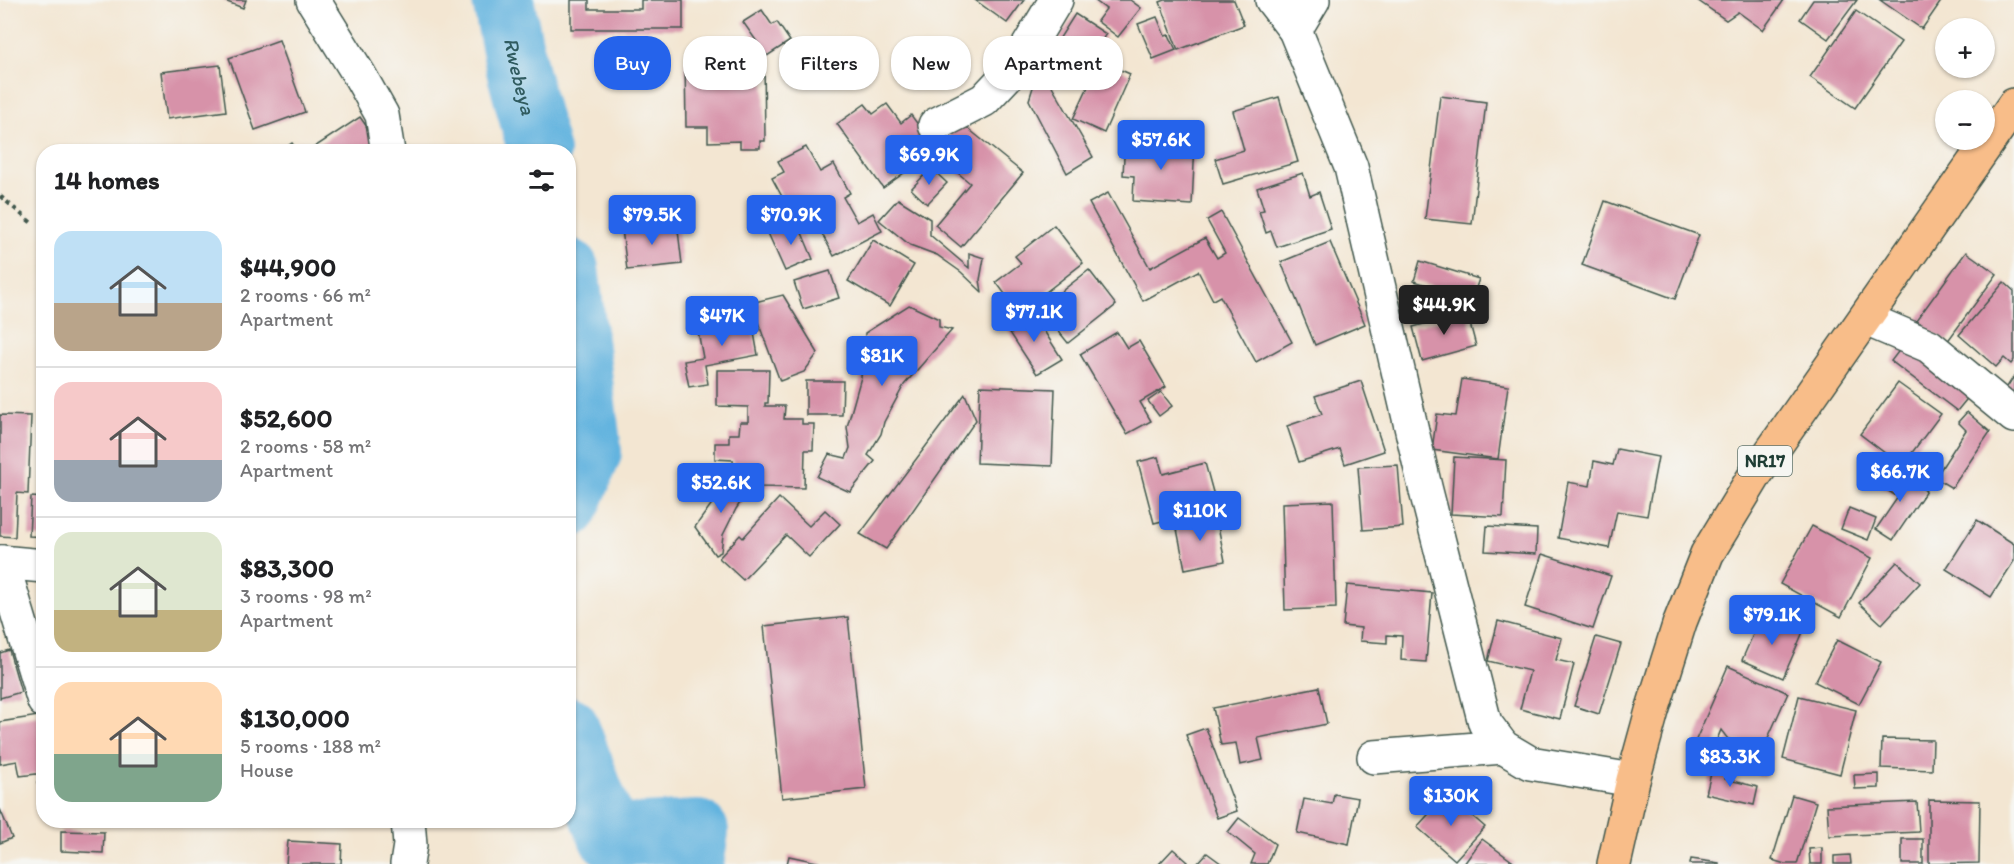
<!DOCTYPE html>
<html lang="en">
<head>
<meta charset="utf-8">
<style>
	:root { --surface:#fff; --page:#f6f6f6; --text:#202124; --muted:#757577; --line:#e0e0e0; --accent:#2563eb }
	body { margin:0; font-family:Itim,sans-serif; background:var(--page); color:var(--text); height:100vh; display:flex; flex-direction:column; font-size:22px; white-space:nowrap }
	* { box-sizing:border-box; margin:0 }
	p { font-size:20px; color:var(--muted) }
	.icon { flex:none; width:33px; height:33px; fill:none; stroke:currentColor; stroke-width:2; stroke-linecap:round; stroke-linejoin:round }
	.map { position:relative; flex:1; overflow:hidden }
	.drawer { position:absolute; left:36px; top:144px; width:540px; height:684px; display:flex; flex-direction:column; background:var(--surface); border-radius:24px; box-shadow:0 2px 4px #0004 }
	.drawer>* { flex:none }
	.hud { position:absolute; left:594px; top:36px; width:570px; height:54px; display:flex; gap:12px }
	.buttons { position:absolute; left:1935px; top:18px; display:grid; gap:12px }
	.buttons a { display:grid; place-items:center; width:60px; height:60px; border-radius:50%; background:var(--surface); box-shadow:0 2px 4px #0004; font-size:30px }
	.price { position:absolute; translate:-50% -51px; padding:0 14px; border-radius:6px; background:var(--accent); color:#fff; font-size:20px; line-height:39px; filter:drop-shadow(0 2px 3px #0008) }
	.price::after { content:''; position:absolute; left:50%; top:36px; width:18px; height:14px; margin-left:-9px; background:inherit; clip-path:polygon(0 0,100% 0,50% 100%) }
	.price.active { background:#222; color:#fff }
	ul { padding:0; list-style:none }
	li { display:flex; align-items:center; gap:18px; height:150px; padding:0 18px }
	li+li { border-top:2px solid var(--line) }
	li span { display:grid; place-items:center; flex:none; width:168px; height:120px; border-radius:18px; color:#555 }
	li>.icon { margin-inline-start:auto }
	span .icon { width:72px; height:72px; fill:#fffc; stroke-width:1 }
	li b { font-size:26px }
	h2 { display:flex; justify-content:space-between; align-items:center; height:72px; padding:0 18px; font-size:26px }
	.tag { padding:0 21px; border-radius:24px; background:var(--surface); box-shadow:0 2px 4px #0004; font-size:21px; line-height:54px }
	.tag.active { background:var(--accent); color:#fff }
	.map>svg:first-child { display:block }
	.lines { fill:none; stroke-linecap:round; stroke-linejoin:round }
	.river { stroke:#64b4df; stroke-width:62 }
	.building { fill:#d792a9 }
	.minor-casing { stroke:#3f564c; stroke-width:36 }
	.primary-casing { stroke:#3f564c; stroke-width:36 }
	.path { stroke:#3f564c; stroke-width:4; stroke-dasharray:4.5 4.5; stroke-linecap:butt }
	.minor { stroke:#fff; stroke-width:33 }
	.primary { stroke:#f8bd89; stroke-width:33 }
	.labels { text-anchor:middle; stroke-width:4.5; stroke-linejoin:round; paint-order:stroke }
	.shield { fill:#f6f6f2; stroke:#60746d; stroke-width:1.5 }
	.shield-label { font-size:18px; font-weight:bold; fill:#1f3d34 }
	.water-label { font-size:21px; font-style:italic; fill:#305b5f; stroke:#f6f6f2 }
</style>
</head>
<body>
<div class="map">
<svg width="2014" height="864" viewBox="0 0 2014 864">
	<rect width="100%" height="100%" fill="#f6f6f2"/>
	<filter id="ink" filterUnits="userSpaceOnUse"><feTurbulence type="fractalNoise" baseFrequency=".0167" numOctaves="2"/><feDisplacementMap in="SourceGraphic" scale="12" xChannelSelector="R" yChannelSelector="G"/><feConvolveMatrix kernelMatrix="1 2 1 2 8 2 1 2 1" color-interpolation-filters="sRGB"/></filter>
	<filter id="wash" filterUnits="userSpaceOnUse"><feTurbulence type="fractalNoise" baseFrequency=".008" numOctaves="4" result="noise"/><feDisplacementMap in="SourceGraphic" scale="24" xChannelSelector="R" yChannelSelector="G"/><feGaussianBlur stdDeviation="1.35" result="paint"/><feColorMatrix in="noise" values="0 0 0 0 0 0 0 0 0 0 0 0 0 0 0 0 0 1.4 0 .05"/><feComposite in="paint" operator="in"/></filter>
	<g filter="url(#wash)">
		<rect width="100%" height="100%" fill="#f3e6d2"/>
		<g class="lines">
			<g class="river">
				<path id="s1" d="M503,0L518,74L539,152"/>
				<path d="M568,269L591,452L568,508"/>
				<path d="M568,727L609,836L698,831L693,864"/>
			</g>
		</g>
		<g id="blocks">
			<g class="building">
				<path d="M222,0H246L243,8Z"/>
				<path d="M571,0H589V9H641V0H683V29H571Z"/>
				<path d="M975,0H1024L1007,23Z"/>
				<path d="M1094,0H1130L1141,8L1118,37L1097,21L1106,9Z"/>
				<path d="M1165,0H1234L1244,25L1178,50L1160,2Z"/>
				<path d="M1697,0H1784L1763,30L1738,12L1726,20Z"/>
				<path d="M1813,0H1857L1828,39L1800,19Z"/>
				<path d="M1880,0H1942L1922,29Z"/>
				<path d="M762,10L772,25L777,22L790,41L767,56L743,22Z"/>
				<path d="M1856,11L1901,42L1855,108L1810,77Z"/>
				<path d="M1075,14L1106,34L1079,74L1049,55Z"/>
				<path d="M1157,17L1165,36L1169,35L1176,50L1153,59L1138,24Z"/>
				<path d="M279,40L305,112L255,130L229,58Z"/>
				<path d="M743,53V61L764,60L765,141H760V148H740V141L708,142V127H686L685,62H703V54Z"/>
				<path d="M1100,61L1130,74L1104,133L1073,119Z"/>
				<path d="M220,65L226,111L167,119L161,72Z"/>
				<path d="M1040,65L1093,157L1067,173L1029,100Z"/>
				<path d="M1440,96L1486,102L1472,224L1425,219Z"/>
				<path d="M1279,97L1298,162L1223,184L1215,159L1244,150L1233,111Z"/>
				<path d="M865,104L873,114L887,104L901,123L911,115L927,137L917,145L926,157L883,188L837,124Z"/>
				<path d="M360,117L380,146L371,152H307Z"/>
				<path d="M960,122L1023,173L961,247L935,225L970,183L934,153Z"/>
				<path d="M1125,139L1195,143L1192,205L1133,201L1134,176L1123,175Z"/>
				<path d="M292,143L298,152H279Z"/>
				<path d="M806,147L820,172L834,164L850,193L843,197L857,222L873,213L882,231L834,256L807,206L792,215L772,178L784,172L778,161Z"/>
				<path d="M931,168L947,183L927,204L911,189Z"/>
				<path d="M1303,173L1310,196L1319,192L1331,229L1277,247L1271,231L1266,233L1259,211L1264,210L1257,188Z"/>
				<path d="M1108,193L1150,268L1205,238L1217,258L1225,253L1207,220L1221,212L1292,342L1256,362L1220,296L1213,300L1198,271L1143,301L1089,203Z"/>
				<path d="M898,199L930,219V235L969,268V253L984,258L980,280L982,292L961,272L937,255L910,245L879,220Z"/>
				<path d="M1605,201L1699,235L1675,299L1582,265Z"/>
				<path d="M797,221L813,259L785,271L768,233Z"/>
				<path d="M677,222L682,264L627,270L622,229Z"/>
				<path d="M1054,225L1083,263L1019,313L996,282L1021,263L1015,256Z"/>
				<path d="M873,240L914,265L890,306L848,281Z"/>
				<path d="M1330,242L1365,324L1315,345L1281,262Z"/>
				<path d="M1966,252L1997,274L1947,342L1916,321Z"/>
				<path d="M1420,261L1479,279L1472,299L1414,281Z"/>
				<path d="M1089,270L1116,305L1068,343L1040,308Z"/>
				<path d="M830,271L839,298L803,309L794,282Z"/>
				<path d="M2004,282L2014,291V360L2011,364L2004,358L1996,367L1959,335Z"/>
				<path d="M783,295L818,353L804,372L780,381L751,303Z"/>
				<path d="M909,305L939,319V327L952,330L904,385L884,422L881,434L868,455L875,461L850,492L817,477L829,454L846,458L850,448L847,427L861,377L865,333Z"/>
				<path d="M1032,312L1062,359L1037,374L1007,328Z"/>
				<path d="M1467,312L1476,346L1422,361L1413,327Z"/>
				<path d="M751,316L758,355L705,365L708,384L689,387L684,361L703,358L697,326Z"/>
				<path d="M1117,332L1127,348L1139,341L1166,387L1140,402L1151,421L1127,434L1080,354Z"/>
				<path d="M1904,344L1970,395L1957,411L1891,361Z"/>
				<path d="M717,370H769L768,403H765V406H785L784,419H802V424H814L813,450H805L804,488L759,487L734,474L733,460L715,459V443H729V434H739L740,422H748V407L717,406Z"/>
				<path d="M2014,376V412L1998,401Z"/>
				<path d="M1462,379L1508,386L1498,459L1432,450L1437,414L1456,416Z"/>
				<path d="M806,381H843L842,415H806Z"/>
				<path d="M1361,381L1384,451L1345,464L1340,449L1299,462L1287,426L1322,414L1315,396Z"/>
				<path d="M1898,383L1941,414L1902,466L1860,434Z"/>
				<path d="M980,386L1055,389L1052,466L977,463Z"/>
				<path d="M1161,392L1172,406L1159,416L1148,401Z"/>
				<path d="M965,394L976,420L886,549L860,534Z"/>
				<path d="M1967,412L1990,432L1952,488L1935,478L1966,430L1958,422Z"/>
				<path d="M0,415L31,416L28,494L17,493L15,537L0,536Z"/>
				<path d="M1617,449L1658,457L1647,516L1617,511L1609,548L1558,538L1568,482L1590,486L1594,461L1613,465Z"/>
				<path d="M1158,457L1163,474L1205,463L1217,507L1154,523L1138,462Z"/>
				<path d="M1454,457L1506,460L1503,517L1451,514Z"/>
				<path d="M1398,465L1403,527L1363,530L1358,467Z"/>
				<path d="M1894,469L1926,491L1893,540L1876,529L1898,497L1882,487Z"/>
				<path d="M724,476L748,491L736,509L723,535L721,552L715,555L695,527L716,498Z"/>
				<path d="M31,497L44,498V537L29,536Z"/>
				<path d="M779,498L809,526L825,510L840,524L809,557L786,535L743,580L719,558L740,535L743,538Z"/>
				<path d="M1333,501L1336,608L1285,610L1282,503Z"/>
				<path d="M1849,508L1876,519L1868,540L1841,529Z"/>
				<path d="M1216,516L1225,561L1185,569L1176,524Z"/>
				<path d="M1977,520L2014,544V561L1991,597L1946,569Z"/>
				<path d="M1487,526L1537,529L1536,554L1485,551Z"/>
				<path d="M1812,526L1872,558L1841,617L1780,584Z"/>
				<path d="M1542,554L1611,576L1593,629L1525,607Z"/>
				<path d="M1897,562L1920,583L1882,624L1859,603Z"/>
				<path d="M1347,585L1432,593L1426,662L1401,660L1402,636L1387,635V643L1360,641L1361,628L1343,626Z"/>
				<path d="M1762,614L1803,632L1783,678L1742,660Z"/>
				<path d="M848,617L866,789L782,798L764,626Z"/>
				<path d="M1498,621L1562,638L1556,660L1574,664L1560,719L1520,709L1530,671L1488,661Z"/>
				<path d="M1596,637L1621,644L1599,714L1574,706Z"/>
				<path d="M1837,640L1881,662L1859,704L1815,682Z"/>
				<path d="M9,650L21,692L0,698V653Z"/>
				<path d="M1728,666L1788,693L1763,749L1728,739L1772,757L1764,777L1718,759L1728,739L1721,730L1713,749L1695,742Z"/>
				<path d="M1319,687L1327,724L1258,738L1263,760L1240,765L1236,743L1221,745L1213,708Z"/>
				<path d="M1799,696L1856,710L1840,774L1783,759Z"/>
				<path d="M38,716L44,755V773L20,776L17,761L0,764V722Z"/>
				<path d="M1206,728L1237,811L1217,818L1186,735Z"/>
				<path d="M1882,739L1933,740L1932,770L1881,768Z"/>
				<path d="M1713,765L1728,768L1725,779L1758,787L1754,805L1706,794Z"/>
				<path d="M1879,774V788L1855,789L1854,775Z"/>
				<path d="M44,780V800H43L37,782Z"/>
				<path d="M1334,794L1358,798L1349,844L1297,833L1304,799L1332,804Z"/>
				<path d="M1447,794L1485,827L1455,860L1417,827Z"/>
				<path d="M1792,795L1816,802L1797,864H1785L1772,860Z"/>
				<path d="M1929,800L1980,801L1979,863L1929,864Z"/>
				<path d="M1917,802L1919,832L1829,836L1827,806Z"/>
				<path d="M0,809L12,838L0,843Z"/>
				<path d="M1239,818L1275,844L1267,864H1251L1255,854L1228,832Z"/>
				<path d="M61,831L104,832L103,853L61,851Z"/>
				<path d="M1482,839L1516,864H1464Z"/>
				<rect x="1902" y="839" width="21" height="25"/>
				<path d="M288,841L342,844L341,864H286Z"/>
				<path d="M1822,848V864H1810L1809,849Z"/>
				<path d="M1173,849L1188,862L1186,864H1159Z"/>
				<path d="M1207,853L1222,864H1197Z"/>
				<path d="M1850,855L1851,864H1834V856Z"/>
				<path d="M789,856L822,863V864H787Z"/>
				<path d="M1691,859L1719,863V864H1690Z"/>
			</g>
		</g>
	</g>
	<g filter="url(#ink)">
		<use href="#blocks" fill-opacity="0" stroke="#3f564c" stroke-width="1.5"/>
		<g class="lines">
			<defs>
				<g id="minor">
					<path d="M313,0L360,76L382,115L388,152"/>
					<path d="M1272,0L1295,30L1351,167L1425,487L1485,723L1503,747L1530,763L1633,780"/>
					<path d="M1295,30L1313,0"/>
					<path d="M935,125L984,100L1017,65L1056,0"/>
					<path d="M1866,319L1929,346L2014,416"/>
					<path d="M0,562L44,566"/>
					<path d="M2,562L44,701"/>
					<path d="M1374,757L1503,747"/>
					<path d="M407,864L410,845L408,820"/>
				</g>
				<path id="primary" d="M1614,864L1633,780L1652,711L1680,622L1707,554L1755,475L2014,105"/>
			</defs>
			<use href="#minor" class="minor-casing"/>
			<use href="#primary" class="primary-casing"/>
			<path class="path" d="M0,196L34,225"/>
			<use href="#minor" class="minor"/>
			<use href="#primary" class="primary"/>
		</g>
	</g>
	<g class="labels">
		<rect class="shield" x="1738" y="446" width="54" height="30" rx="4.5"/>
		<g class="shield-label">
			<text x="1765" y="467">NR17</text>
		</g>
		<g class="water-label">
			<text dy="7" stroke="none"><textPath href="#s1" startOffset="78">Rwebeya</textPath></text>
		</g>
	</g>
</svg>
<div class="buttons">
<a>+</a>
<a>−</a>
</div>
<b class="price" style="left:1161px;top:171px">$57.6K</b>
<b class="price" style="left:929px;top:186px">$69.9K</b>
<b class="price" style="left:652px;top:246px">$79.5K</b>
<b class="price" style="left:791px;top:246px">$70.9K</b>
<b class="price active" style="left:1444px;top:336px">$44.9K</b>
<b class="price" style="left:1034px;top:343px">$77.1K</b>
<b class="price" style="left:722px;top:347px">$47K</b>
<b class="price" style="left:882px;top:387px">$81K</b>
<b class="price" style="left:1900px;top:503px">$66.7K</b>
<b class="price" style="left:721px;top:514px">$52.6K</b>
<b class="price" style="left:1200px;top:542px">$110K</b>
<b class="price" style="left:1772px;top:646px">$79.1K</b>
<b class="price" style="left:1730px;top:788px">$83.3K</b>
<b class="price" style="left:1451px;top:827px">$130K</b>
<div class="hud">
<a class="tag active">Buy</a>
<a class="tag">Rent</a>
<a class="tag">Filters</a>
<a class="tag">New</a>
<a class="tag">Apartment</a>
</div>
<section class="drawer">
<h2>14 homes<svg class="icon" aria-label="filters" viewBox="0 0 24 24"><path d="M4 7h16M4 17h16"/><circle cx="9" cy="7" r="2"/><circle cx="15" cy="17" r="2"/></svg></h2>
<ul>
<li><span style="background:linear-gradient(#bfe0f5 60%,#b9a48a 0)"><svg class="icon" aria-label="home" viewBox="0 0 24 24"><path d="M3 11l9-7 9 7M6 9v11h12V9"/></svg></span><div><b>$44,900</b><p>2 rooms · 66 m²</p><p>Apartment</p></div></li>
<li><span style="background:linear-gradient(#f6c9c9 65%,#9aa5b1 0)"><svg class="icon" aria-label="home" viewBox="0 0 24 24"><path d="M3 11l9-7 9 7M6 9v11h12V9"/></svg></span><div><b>$52,600</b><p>2 rooms · 58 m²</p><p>Apartment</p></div></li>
<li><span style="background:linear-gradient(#dfe7d0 65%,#c2b280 0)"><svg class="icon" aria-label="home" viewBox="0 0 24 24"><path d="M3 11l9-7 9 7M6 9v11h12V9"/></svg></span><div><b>$83,300</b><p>3 rooms · 98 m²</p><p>Apartment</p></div></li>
<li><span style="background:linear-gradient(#ffd9b3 60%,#7fa58c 0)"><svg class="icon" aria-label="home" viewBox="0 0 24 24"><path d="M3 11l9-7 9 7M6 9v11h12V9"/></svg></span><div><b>$130,000</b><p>5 rooms · 188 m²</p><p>House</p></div></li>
</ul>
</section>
</div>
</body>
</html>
